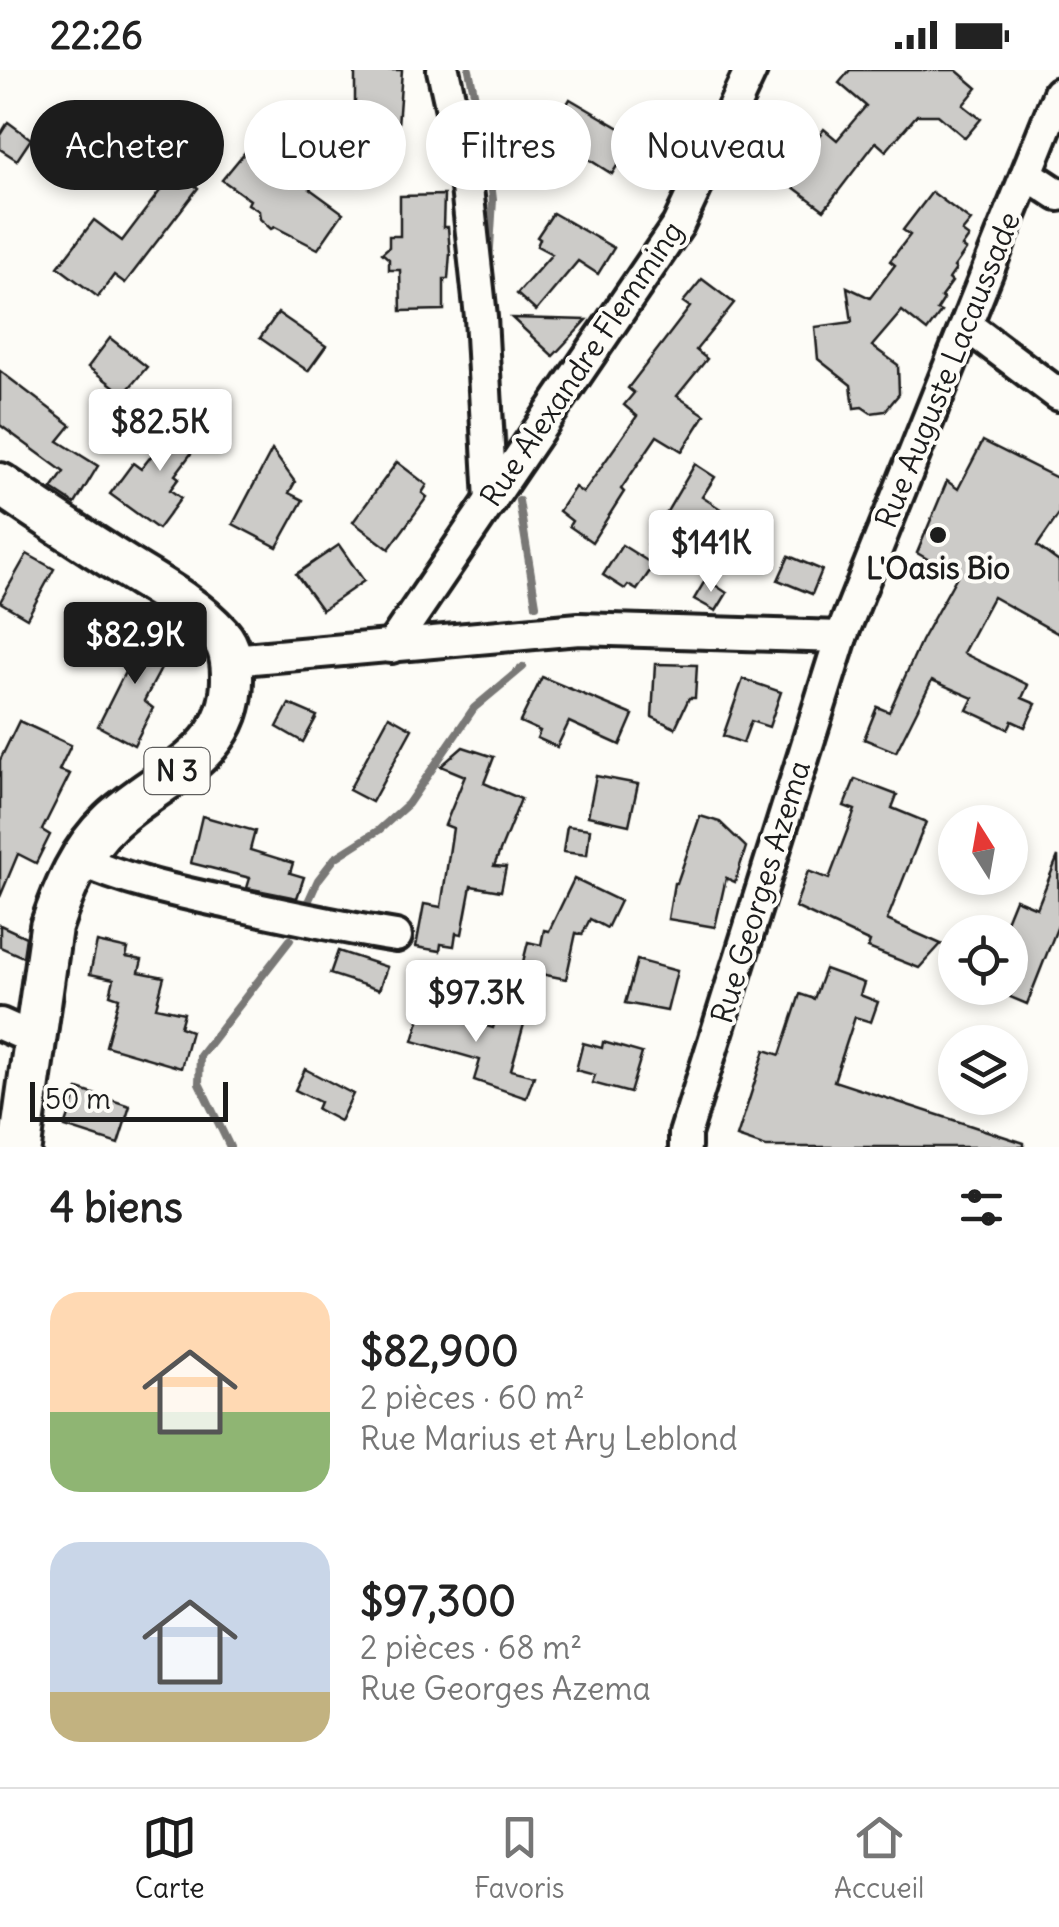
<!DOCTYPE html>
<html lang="fr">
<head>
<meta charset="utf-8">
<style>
	:root { --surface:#fff; --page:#f6f6f6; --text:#222; --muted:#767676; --line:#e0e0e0; --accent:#1c1c1c }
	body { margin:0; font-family:Delius,sans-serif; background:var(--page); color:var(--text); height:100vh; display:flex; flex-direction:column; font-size:38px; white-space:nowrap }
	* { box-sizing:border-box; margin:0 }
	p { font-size:32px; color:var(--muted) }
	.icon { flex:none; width:55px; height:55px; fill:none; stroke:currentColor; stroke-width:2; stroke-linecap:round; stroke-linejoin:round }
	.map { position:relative; height:1077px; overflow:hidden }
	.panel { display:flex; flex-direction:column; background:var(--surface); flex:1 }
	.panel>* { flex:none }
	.guide { position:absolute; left:30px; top:30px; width:1000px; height:90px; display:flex; gap:20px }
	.needle { width:65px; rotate:349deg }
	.buttons { position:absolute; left:938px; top:735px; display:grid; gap:20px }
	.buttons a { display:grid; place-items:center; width:90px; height:90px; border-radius:50%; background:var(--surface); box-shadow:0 5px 15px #0003; font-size:50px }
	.scale { position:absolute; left:30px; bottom:25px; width:198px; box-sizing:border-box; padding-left:10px; border:5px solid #1c1c1c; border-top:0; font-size:28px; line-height:35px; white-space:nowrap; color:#1c1c1c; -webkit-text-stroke:8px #fdfcf7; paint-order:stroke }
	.price { position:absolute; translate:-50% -85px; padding:0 22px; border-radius:10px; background:#fff; color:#222; font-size:32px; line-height:65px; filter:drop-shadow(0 2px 5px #0008) }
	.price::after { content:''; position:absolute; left:50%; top:60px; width:30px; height:22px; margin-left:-15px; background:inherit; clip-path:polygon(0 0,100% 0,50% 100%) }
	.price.current { background:var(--accent); color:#fff }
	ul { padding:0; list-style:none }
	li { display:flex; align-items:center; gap:30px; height:250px; padding:0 50px }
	li span { display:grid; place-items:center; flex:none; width:280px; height:200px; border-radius:30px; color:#555 }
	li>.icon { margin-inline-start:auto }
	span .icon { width:120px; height:120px; fill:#fffc; stroke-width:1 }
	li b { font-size:42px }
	h2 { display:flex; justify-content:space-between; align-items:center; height:120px; padding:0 50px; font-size:42px }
	.chip { padding:0 35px; border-radius:45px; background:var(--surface); box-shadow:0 5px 15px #0003; font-size:35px; line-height:90px }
	.chip.current { background:var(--accent); color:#fff }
	.status { display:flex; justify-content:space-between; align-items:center; height:70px; padding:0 50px; background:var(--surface); direction:ltr }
	.status svg { height:28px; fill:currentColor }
	.menu { display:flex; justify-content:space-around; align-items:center; height:140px; border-top:2px solid var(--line); background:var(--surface); font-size:28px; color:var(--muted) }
	.menu a { display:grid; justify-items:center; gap:5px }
	.menu .current { color:var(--accent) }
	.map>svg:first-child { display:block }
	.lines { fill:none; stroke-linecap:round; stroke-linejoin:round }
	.stream { stroke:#797876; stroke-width:8 }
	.building { fill:#cccbc8; stroke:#1c1c1c; stroke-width:2.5 }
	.minor-casing { stroke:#1c1c1c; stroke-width:38 }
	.major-casing { stroke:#1c1c1c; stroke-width:48 }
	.minor { stroke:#fdfcf7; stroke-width:30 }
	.major { stroke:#fdfcf7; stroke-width:40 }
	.poi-dot { fill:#1c1c1c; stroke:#fdfcf7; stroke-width:4 }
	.labels { text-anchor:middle; stroke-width:8; stroke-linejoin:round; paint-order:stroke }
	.shield { fill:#fdfcf7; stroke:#605f5e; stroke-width:2.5 }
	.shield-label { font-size:28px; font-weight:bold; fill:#1c1c1c }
	.street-label { font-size:30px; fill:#1c1c1c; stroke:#fdfcf7 }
	.poi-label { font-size:30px; font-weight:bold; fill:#1c1c1c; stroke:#fdfcf7 }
</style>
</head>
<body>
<div class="status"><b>22:26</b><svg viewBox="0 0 49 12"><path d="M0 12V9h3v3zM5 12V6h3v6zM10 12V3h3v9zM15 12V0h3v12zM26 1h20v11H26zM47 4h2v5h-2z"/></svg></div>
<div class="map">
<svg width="1059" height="1077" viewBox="0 0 1059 1077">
	<rect width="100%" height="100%" fill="#fdfcf7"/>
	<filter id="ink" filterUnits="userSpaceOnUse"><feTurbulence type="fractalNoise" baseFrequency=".01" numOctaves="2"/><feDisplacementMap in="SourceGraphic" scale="20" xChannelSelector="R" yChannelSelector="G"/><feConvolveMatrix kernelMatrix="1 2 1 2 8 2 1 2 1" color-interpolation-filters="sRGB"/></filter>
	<g filter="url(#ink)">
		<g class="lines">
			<g class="stream">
				<path d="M469,0L488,87L493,130L489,193"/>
				<path d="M499,316L504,377"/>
				<path d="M519,431L536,535"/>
				<path d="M303,843L318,810L335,788L379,760L408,734L474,638L523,597"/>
				<path d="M230,1077L199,1013L200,986L290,870"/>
			</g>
		</g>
		<g class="building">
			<path d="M355,0H402L398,56H355Z"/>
			<path d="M850,0H956L977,18L963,35L981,49L965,68L938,45H917L886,81L876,72L824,140L785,111L824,59L837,70L866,36L839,13Z"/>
			<path d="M570,29L635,67L612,104L549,64Z"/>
			<path d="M8,52L31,69L17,90L0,79V65Z"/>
			<path d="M250,76L283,100L289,91L298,97L307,95L308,104L316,110L310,119L343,143L318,179L275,157L271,159L260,149L259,141L248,134L250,130L222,110Z"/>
			<path d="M175,101L198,118L125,213L114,205L98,227L58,197L94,150L122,171Z"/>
			<path d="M932,122L971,151L962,162L969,167L962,177L966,180L954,197L956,199L949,209L952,212L941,227L944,229L937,240L941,242L927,261L902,241L872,276L898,295L899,324L885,341L871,343L862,337L854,338L851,315L818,289L815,257L852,252L847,217L870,228L895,195L890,191L910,165L903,160Z"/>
			<path d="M444,125L443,157H448L450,183L448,209H444V240L401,241L400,200H389V189L382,183L389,177V166H400V126Z"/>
			<path d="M553,143L614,178L598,204L578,191L536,241L517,224L552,184L537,176L540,169L537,167Z"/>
			<path d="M702,209L734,233L696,280L707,289L677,326L705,345L682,381L657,366L621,419L624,422L592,472L569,456L572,451L559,441L575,417L583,423L637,346L624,335L634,323L628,318L690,237L683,232Z"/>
			<path d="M278,243L326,276L308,301L260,268Z"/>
			<path d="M512,248L587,250L553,286Z"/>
			<path d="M110,268L147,297L124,324L88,297Z"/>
			<path d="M0,301L71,355L58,371L98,396L75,434L52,419L64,402L0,355Z"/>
			<path d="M185,343L208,361L175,405L179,408L170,420L181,428L158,459L110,424L133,393L141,399Z"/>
			<path d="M983,371L1059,409V444L1037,476L1059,492V564L993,527L963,583L1028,615L1022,628L1036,634L1025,657L1012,651L1008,659L967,640L973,628L932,610L896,682L864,669L877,637L889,642L921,571L957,506L917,483L947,411L958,419Z"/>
			<path d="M272,380L295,412L289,423L303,430L277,477L233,454Z"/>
			<path d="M397,392L427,415L422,423L427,427L389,479L353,452Z"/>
			<path d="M695,394L715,407L702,427L753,460L730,491L685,463L671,487L648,474Z"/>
			<path d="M339,475L364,511L322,540L296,504Z"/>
			<path d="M622,475L654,495L637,520L628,515L625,519L603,505Z"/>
			<path d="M27,484L54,499L27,548L0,532Z"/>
			<path d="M789,486L822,500L812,524L778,510Z"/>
			<path d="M706,509L727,523L716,541L694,529Z"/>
			<path d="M138,558L173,576L144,631L153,638L134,675L98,656L127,598L118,594Z"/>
			<path d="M655,594L697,595L695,628H689L675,658L652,647Z"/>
			<path d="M542,607L633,645L620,675L569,652L557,677L537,668L540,661L520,652Z"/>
			<path d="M743,609L781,622L769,657L751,651L743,673L723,666Z"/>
			<path d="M289,634L317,646L303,672L277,657Z"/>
			<path d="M389,646L412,659L372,732L349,720Z"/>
			<path d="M19,651L71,675L59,700L70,704L42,760L50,765L36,793L18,784L0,827V690Z"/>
			<path d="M463,677L494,687L484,713L521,729L494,796L506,797L501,821L471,816L462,864L456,863L454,876L441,874L440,881L416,877L424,834L441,837L453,758L445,755L465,706L441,696Z"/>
			<path d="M596,706L638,714L629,755L588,746Z"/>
			<path d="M855,709L897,725L892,738L926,752L887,850L941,874L919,898L868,878L870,872L795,837L808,801L829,809L855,740L844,736Z"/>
			<path d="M202,746L255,761L250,780L293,793L290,803L304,807L297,828L247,818L250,808L191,793Z"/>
			<path d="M700,746L720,752L746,777L735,812L726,808L715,857L668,849L674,813H677Z"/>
			<path d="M567,756L590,759L587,785L563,782Z"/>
			<path d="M1058,786L1059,853L1027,934L1010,927V858L1004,856L1015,829L1037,838Z"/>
			<path d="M574,809L620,831L607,858L590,849L582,865L576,863L566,909L521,900L528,872L541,875L544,860L549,861Z"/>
			<path d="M0,855L26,867L23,887L0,877Z"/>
			<path d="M97,872L128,879L126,887L142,890L139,902L164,907L156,937L184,943L180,957L191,961L181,998L106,976L119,928L110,925L114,909L90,904Z"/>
			<path d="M338,881L387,897L379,920L330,904Z"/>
			<path d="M637,890L677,901L667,941L625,933Z"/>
			<path d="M825,899L864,913L860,925L878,932L871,952L855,947L834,1011L1024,1073V1077H766L737,1067L765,980L780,985L800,924L814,929Z"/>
			<path d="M426,927L455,936L452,946L493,958L497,946L524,954L511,1000L534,1006L526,1028L474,1010L480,990L413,971Z"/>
			<path d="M603,972L642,983L630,1023L592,1013L595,1005L576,1000L583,973L602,978Z"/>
			<path d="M305,999L353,1024L340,1051L317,1039L320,1032L295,1020Z"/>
			<path d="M78,1019L130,1036L118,1074L65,1057Z"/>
		</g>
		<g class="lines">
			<defs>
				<g id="minor">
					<path d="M443,0L465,99L481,247L491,431"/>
					<path d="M1027,104L1059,125"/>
					<path d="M966,255L1059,325"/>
					<path d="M391,577L678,155L751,0"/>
					<path d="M232,590L579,559L841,567L1059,23"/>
					<path d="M80,790C126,811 179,822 229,833C284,845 339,857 396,866"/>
					<path d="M0,954L34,969"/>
					<path d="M685,1077V1064L841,567"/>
				</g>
				<path id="major" d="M0,414C42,443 85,471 128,498C160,518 195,537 220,565C231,577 232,593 232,608C233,686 159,706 110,752C80,780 64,819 51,857L20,1077"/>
			</defs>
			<use href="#minor" class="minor-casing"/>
			<use href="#major" class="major-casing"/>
			<use href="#minor" class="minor"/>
			<use href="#major" class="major"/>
		</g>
	</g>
	<circle class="poi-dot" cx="938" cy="465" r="10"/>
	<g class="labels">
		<rect class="shield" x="144.5" y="678" width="65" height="46" rx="8"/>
		<g class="shield-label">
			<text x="177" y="711">N 3</text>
		</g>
		<g class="street-label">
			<text transform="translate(582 294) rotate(-56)" y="10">Rue Alexandre Flemming</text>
			<text transform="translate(948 300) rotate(-68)" y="10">Rue Auguste Lacaussade</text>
			<text transform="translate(761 822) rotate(-73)" y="10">Rue Georges Azema</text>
		</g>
		<g class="poi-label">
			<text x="938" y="509">L'Oasis Bio</text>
		</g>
	</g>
</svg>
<div class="buttons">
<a><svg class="needle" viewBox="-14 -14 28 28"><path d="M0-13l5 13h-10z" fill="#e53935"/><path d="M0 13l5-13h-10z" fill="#767676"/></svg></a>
<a><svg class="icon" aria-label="locate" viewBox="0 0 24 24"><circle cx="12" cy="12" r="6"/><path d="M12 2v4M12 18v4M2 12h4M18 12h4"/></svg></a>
<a><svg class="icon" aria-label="layers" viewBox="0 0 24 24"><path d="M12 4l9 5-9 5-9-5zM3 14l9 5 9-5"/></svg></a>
</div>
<div class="scale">50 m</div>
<b class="price" style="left:160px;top:404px">$82.5K</b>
<b class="price" style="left:711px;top:525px">$141K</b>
<b class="price current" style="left:135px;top:617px">$82.9K</b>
<b class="price" style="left:476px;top:975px">$97.3K</b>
<div class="guide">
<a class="chip current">Acheter</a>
<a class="chip">Louer</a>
<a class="chip">Filtres</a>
<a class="chip">Nouveau</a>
</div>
</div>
<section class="panel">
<h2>4 biens<svg class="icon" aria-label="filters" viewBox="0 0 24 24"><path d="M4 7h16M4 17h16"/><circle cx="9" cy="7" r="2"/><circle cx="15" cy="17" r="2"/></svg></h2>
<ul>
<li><span style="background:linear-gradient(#ffd9b3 60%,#8fb573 0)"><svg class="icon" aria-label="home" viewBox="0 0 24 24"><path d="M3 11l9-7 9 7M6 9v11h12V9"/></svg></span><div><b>$82,900</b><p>2 pièces · 60 m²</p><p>Rue Marius et Ary Leblond</p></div></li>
<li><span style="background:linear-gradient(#c9d6e8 75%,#c2b280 0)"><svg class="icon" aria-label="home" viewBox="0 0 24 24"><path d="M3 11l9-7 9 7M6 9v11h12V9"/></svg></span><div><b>$97,300</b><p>2 pièces · 68 m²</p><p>Rue Georges Azema</p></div></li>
</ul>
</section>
<nav class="menu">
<a class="current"><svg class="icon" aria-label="map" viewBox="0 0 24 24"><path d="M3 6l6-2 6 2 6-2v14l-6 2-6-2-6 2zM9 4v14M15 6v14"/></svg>Carte</a>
<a><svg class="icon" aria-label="saved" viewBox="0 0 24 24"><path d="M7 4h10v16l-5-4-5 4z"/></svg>Favoris</a>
<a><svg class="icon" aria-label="home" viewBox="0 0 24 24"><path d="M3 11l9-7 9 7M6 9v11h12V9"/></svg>Accueil</a>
</nav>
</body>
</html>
